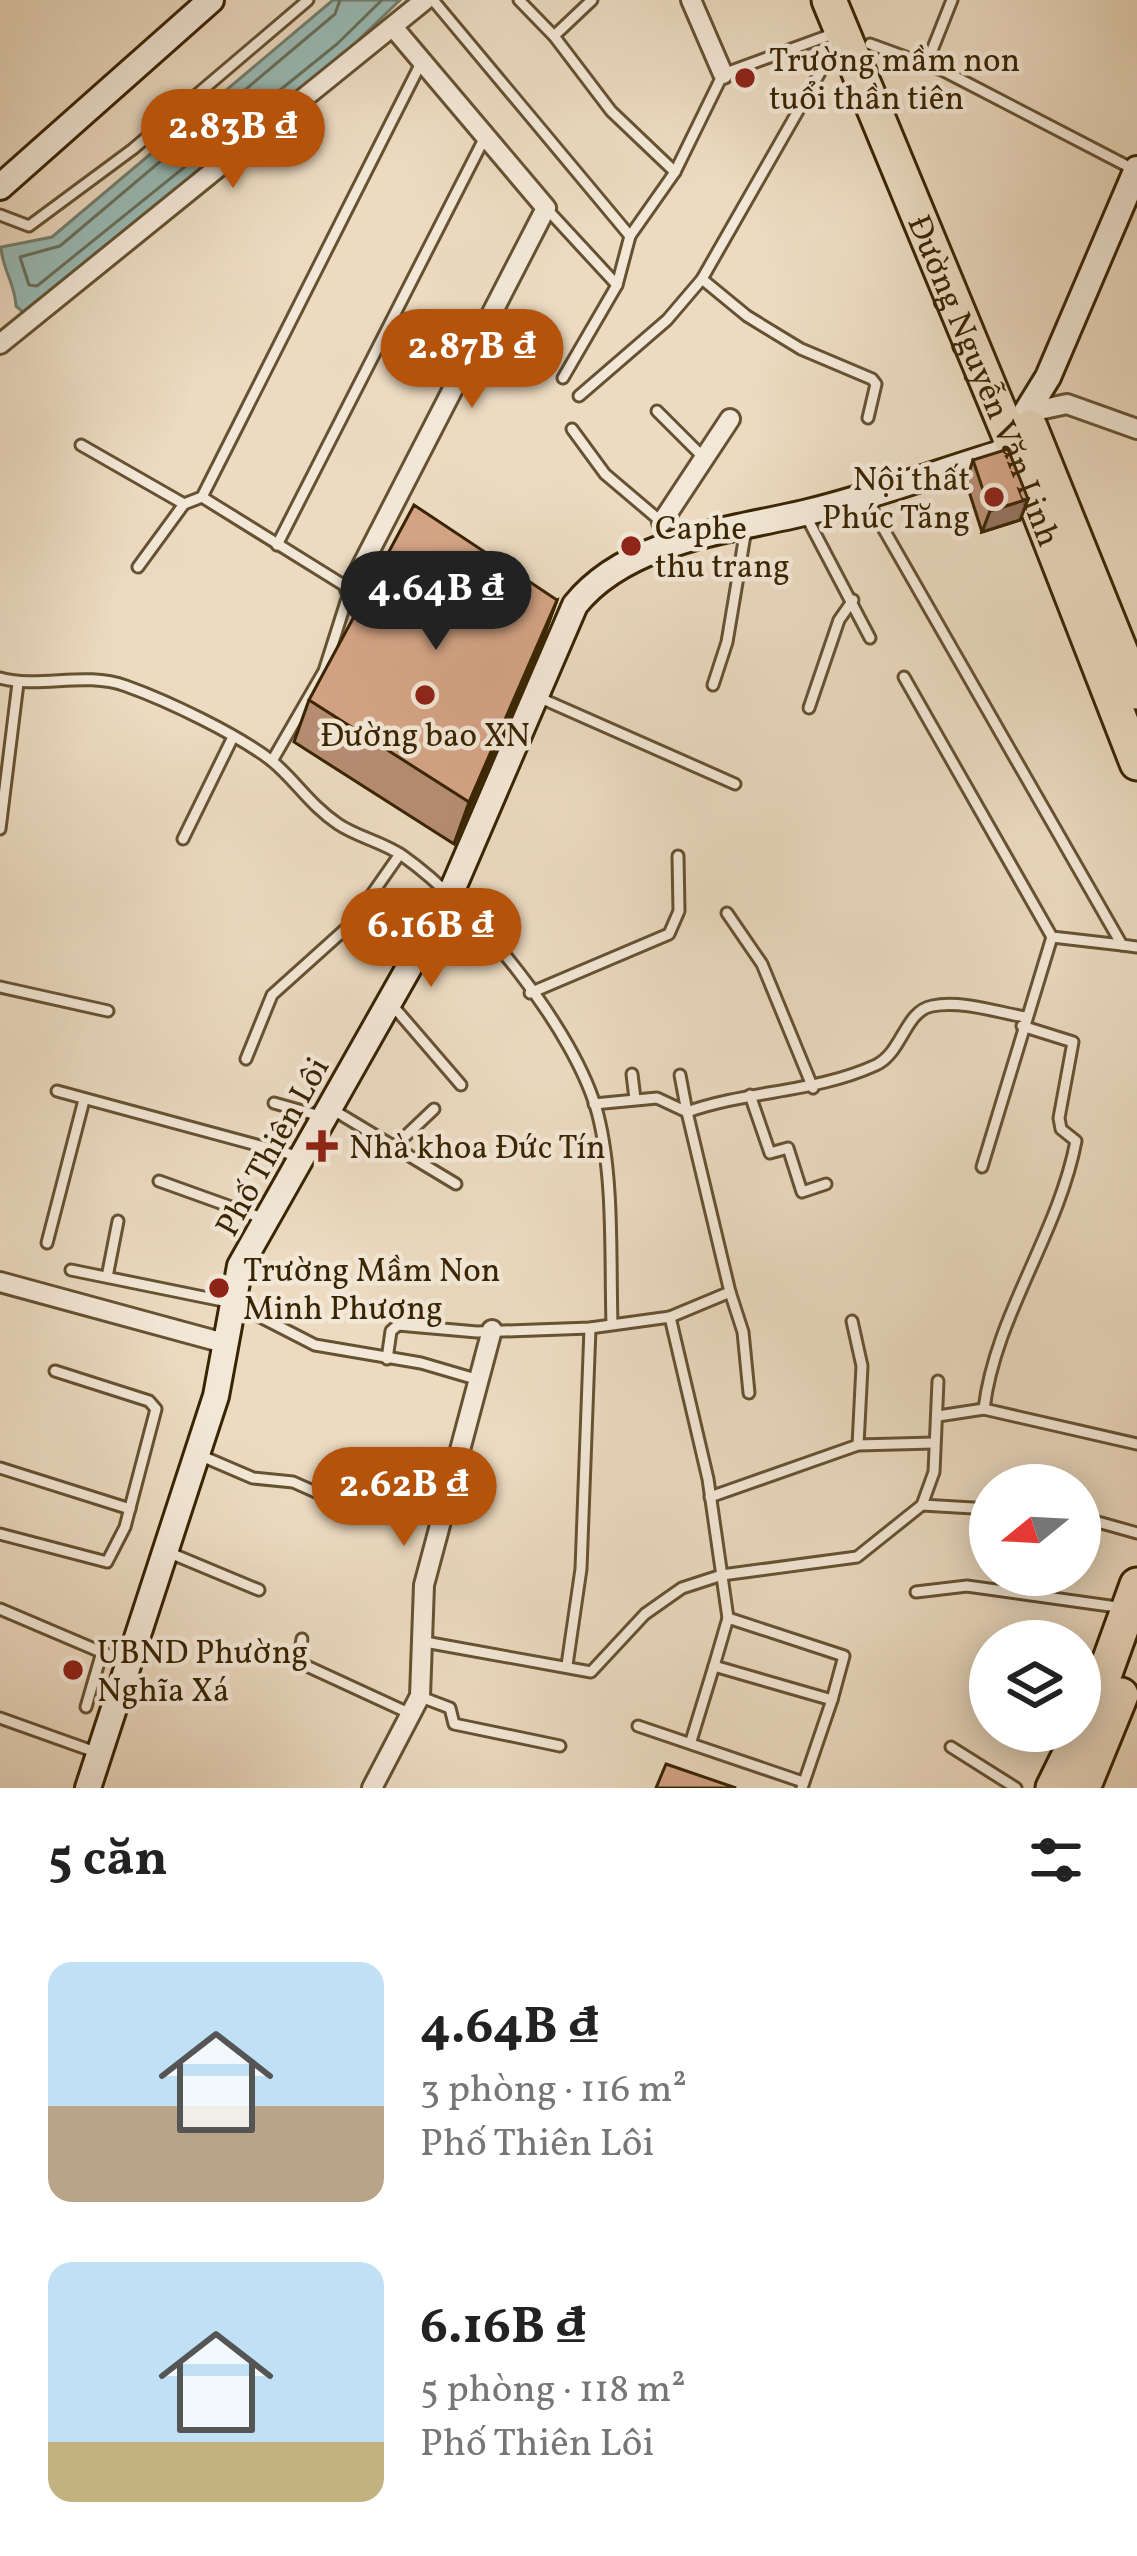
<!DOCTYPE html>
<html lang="vi">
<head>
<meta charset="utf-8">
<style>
	:root { --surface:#fff; --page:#f2f2f2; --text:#222; --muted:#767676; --accent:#b45309 }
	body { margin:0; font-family:Vollkorn,serif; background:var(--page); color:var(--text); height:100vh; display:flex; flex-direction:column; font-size:45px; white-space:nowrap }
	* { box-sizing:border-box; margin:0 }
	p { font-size:39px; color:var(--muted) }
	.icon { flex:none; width:66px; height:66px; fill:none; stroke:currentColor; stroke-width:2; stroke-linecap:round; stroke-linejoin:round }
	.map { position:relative; height:1788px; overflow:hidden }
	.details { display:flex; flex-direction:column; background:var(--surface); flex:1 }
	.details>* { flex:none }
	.needle { width:78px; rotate:252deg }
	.tools { position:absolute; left:969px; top:1464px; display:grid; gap:24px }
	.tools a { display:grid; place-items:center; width:132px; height:132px; border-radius:50%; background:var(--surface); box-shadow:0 6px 30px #0003; font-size:60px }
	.price { position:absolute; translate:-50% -102px; padding:0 27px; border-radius:42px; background:var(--accent); color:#fff; font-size:39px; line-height:78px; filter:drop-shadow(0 3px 6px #0008) }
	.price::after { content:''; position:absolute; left:50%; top:72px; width:36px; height:27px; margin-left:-18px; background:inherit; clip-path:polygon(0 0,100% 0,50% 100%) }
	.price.current { background:#222; color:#fff }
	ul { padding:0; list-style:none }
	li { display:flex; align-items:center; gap:36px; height:300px; padding:0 48px }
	li span { display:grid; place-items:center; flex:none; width:336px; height:240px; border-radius:24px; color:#555 }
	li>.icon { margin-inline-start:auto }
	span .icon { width:144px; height:144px; fill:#fffc; stroke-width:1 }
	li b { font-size:51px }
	h2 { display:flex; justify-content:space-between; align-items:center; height:144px; padding:0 48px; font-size:51px }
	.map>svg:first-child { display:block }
	.water { fill:#99bbb6; stroke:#737f6e; stroke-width:3 }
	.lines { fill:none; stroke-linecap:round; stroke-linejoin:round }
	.shore { stroke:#69705c; stroke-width:3 }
	.lane-casing { stroke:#665232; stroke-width:15 }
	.street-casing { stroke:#665232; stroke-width:24 }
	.secondary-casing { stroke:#392402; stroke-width:30 }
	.highway-casing { stroke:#392402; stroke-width:39 }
	.lane { stroke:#f3e8d7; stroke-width:9 }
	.street { stroke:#f3e8d7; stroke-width:18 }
	.secondary { stroke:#f3e8d7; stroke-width:24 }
	.highway { stroke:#ecdbc1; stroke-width:33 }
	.wall { fill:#b78d73; stroke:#392402; stroke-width:3 }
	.shaded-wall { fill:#95735e; stroke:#392402; stroke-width:3 }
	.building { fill:#d5a486; stroke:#392402; stroke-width:3 }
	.poi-dot { fill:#8f2418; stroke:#f3e8d7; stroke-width:4.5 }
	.labels { text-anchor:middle; stroke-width:9; stroke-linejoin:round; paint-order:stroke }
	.poi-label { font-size:33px; fill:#392402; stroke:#f3e8d7; text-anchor:start }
	.street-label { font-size:33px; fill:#392402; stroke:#f3e8d7 }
</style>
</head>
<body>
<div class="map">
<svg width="1137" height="1788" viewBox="0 0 1137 1788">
	<rect width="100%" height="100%" fill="#ecdbc1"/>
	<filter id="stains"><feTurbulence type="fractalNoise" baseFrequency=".00167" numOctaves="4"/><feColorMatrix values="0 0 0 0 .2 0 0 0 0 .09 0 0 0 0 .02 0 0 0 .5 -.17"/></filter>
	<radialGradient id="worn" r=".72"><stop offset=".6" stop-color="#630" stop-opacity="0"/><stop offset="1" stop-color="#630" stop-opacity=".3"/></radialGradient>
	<path class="water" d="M333,0H400L345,53L25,314L16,306C15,283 2,269 1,247L52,237Z"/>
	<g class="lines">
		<path class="shore" d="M340,0L335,14L60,246L20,257L29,285L37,286L337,44L382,0"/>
		<defs>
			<g id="lane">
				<path d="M433,0L630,236"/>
				<path d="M519,0L554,36L611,111L675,172"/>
				<path d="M554,36L592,0"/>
				<path d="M870,44L944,71L1131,168"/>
				<path d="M927,63L952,0"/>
				<path d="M546,208L617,285"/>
				<path d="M0,215L29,226L133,149L308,0"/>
				<path d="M702,279L747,316L801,349L872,379L876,384L868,418"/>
				<path d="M563,378L617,285L630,236L675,172L723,74L838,32"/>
				<path d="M579,396L667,320L702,279L838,41"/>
				<path d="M657,411L702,456"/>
				<path d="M572,429L605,474L664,524"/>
				<path d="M81,445L184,504"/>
				<path d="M202,497L350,589L324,671L272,761"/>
				<path d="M867,500L1122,945L1137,947"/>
				<path d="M807,518L870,638"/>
				<path d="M277,545L484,139"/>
				<path d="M138,567L184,504L202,497L421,63"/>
				<path d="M904,677L1052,937L1122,945"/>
				<path d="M0,678C41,689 84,671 126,686C168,701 237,734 272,761C295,780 311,806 338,824C357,837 383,842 403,856C474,906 576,1030 598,1115C614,1178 610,1258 612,1324"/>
				<path d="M713,685L727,642L746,529"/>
				<path d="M538,697L735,784"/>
				<path d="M809,708L839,620L853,600"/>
				<path d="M0,829L18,683"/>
				<path d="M183,839L232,739"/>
				<path d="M727,913L762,964L813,1088"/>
				<path d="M0,987L108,1011"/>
				<path d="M530,993L669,934L679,911L678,856"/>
				<path d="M393,1006L461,1085"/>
				<path d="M246,1059L272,995L351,924L400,854"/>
				<path d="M632,1074L635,1099"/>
				<path d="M680,1075L687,1112"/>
				<path d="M57,1091L301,1157"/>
				<path d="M750,1095L770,1153L788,1148L802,1192L826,1184"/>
				<path d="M274,1103L320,1116"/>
				<path d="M594,1104L657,1098L687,1112"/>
				<path d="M330,1108L456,1184"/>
				<path d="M394,1147L434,1109"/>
				<path d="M982,1167L1052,937"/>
				<path d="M159,1181L262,1218"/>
				<path d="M47,1243L84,1100"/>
				<path d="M71,1270L233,1303L315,1345L421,1363L479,1380"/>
				<path d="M107,1277L118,1221"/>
				<path d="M730,1292L743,1332L749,1393"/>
				<path d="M670,1317L730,1292L687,1112C749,1090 815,1093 876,1065C902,1053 905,1011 932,1006C961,1000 996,1012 1025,1017"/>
				<path d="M852,1321L862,1366L858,1445"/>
				<path d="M387,1359L391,1331L398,1325L477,1332L590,1328L670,1317L708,1479L728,1618L714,1666L832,1700L802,1788"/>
				<path d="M984,1409C995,1316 1058,1235 1076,1141L1061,1129L1059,1118L1073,1042L1022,1026"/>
				<path d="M938,1416L984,1409L1137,1444"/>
				<path d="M197,1454L253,1478L293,1482L354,1509L363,1501L440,1515"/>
				<path d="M0,1468L130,1509"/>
				<path d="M710,1497L858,1445L933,1443"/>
				<path d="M922,1505L990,1509"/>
				<path d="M1080,1517L1137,1533"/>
				<path d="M0,1534L107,1562L125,1527L156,1409L149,1401L55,1371"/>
				<path d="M170,1553L259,1590"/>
				<path d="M916,1592L967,1586L1124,1608"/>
				<path d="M0,1609L127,1663"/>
				<path d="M728,1618L844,1656L832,1700"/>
				<path d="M302,1639L298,1662L413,1715"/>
				<path d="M425,1642L591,1672L645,1614L682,1588L722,1575L857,1557L922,1505L934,1472L938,1381"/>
				<path d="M567,1665L581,1569L590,1328"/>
				<path d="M421,1697L450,1708L454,1724L560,1746"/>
				<path d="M86,1707L102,1652"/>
				<path d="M0,1718L98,1753"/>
				<path d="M638,1726L803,1782"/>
				<path d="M691,1741L714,1666"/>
				<path d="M951,1747L1016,1788"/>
			</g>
			<g id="street">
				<path d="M691,0L723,74"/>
				<path d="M0,344L425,0"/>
				<path d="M1025,413L1067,404L1137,429"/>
				<path d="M662,522L730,419"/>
				<path d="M350,589L546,208L393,27"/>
				<path d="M0,1282L224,1343"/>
				<path d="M372,1788L420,1696L424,1585L492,1330"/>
			</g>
			<g id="secondary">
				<path d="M0,187L211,0"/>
				<path d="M88,1788L216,1396L240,1266L450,895L575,605C627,540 728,531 804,513C871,497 936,473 1001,453L1048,377L1137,169"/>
			</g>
			<g id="highway">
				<path id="s1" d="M829,0L1012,442L1137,763"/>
				<path d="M1030,427L1137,692"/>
				<path d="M1053,1788L1092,1709L1137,1585"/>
				<path d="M1083,1788L1121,1695"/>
			</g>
		</defs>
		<use href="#lane" class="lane-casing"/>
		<use href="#street" class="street-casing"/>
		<use href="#secondary" class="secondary-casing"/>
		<use href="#highway" class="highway-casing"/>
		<use href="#lane" class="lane"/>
		<use href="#street" class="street"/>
		<use href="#secondary" class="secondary"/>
		<use href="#highway" class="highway"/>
	</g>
	<g class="wall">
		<path d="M973,460L1028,499L1020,520L982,532L966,482Z"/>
		<path d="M557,600L542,641L454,844L294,742L309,700Z"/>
	</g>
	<g class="shaded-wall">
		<path d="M1028,499L1020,520L982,532L990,511Z"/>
		<path d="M557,600L542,641L454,844L469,802Z"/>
	</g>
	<g class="building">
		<path d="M1008,449L1028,499L990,511L973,460Z"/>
		<path d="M414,505L557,600L469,802L309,700Z"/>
		<path d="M666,1764L736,1788H656Z"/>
	</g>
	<g class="poi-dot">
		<circle cx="745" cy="78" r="12"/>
		<circle cx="994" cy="497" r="12"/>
		<circle cx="631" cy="546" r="12"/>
		<circle cx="425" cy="695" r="12"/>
		<path d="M316 1128h12v12h12v12h-12v12h-12v-12h-12v-12h12z"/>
		<circle cx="219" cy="1288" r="12"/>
		<circle cx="73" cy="1670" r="12"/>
	</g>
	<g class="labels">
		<g class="poi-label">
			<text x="769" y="71">Trường mầm non<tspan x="769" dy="38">tuổi thần tiên</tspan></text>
			<text x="970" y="490" text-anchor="end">Nội thất<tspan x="970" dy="38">Phúc Tăng</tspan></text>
			<text x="655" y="539">Caphe<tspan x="655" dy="38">thu trang</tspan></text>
			<text x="425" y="746" text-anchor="middle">Đường bao XN</text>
			<text x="349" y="1158">Nhà khoa Đức Tín</text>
			<text x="243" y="1281">Trường Mầm Non<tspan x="243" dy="38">Minh Phương</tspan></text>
			<text x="97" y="1663">UBND Phường<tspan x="97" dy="38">Nghĩa Xá</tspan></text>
		</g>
		<g class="street-label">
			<text dy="12" stroke="none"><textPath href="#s1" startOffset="411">Đường Nguyễn Văn Linh</textPath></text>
			<text transform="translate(271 1146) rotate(-61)" y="12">Phố Thiên Lôi</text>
		</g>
	</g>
	<rect width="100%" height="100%" filter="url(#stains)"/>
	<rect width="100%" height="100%" fill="url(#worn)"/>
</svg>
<div class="tools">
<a><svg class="needle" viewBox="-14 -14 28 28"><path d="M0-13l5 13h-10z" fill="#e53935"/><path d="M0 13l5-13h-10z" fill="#767676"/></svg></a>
<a><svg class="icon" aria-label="layers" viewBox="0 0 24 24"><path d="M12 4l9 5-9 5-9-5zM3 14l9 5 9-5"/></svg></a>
</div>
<b class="price" style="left:233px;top:191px">2.83B ₫</b>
<b class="price" style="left:472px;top:411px">2.87B ₫</b>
<b class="price current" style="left:436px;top:653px">4.64B ₫</b>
<b class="price" style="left:431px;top:990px">6.16B ₫</b>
<b class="price" style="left:404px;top:1549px">2.62B ₫</b>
</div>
<section class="details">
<h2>5 căn<svg class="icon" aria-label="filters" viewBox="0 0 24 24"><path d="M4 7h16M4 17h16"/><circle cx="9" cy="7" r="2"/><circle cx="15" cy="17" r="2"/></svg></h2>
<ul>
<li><span style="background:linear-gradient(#bfe0f5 60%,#b9a48a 0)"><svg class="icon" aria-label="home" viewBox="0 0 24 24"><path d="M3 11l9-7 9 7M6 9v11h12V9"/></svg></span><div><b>4.64B ₫</b><p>3 phòng · 116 m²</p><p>Phố Thiên Lôi</p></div></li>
<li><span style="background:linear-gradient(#bfe0f5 75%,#c2b280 0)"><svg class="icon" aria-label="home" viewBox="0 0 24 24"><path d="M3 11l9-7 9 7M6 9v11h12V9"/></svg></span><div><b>6.16B ₫</b><p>5 phòng · 118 m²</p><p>Phố Thiên Lôi</p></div></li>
</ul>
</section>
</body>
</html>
